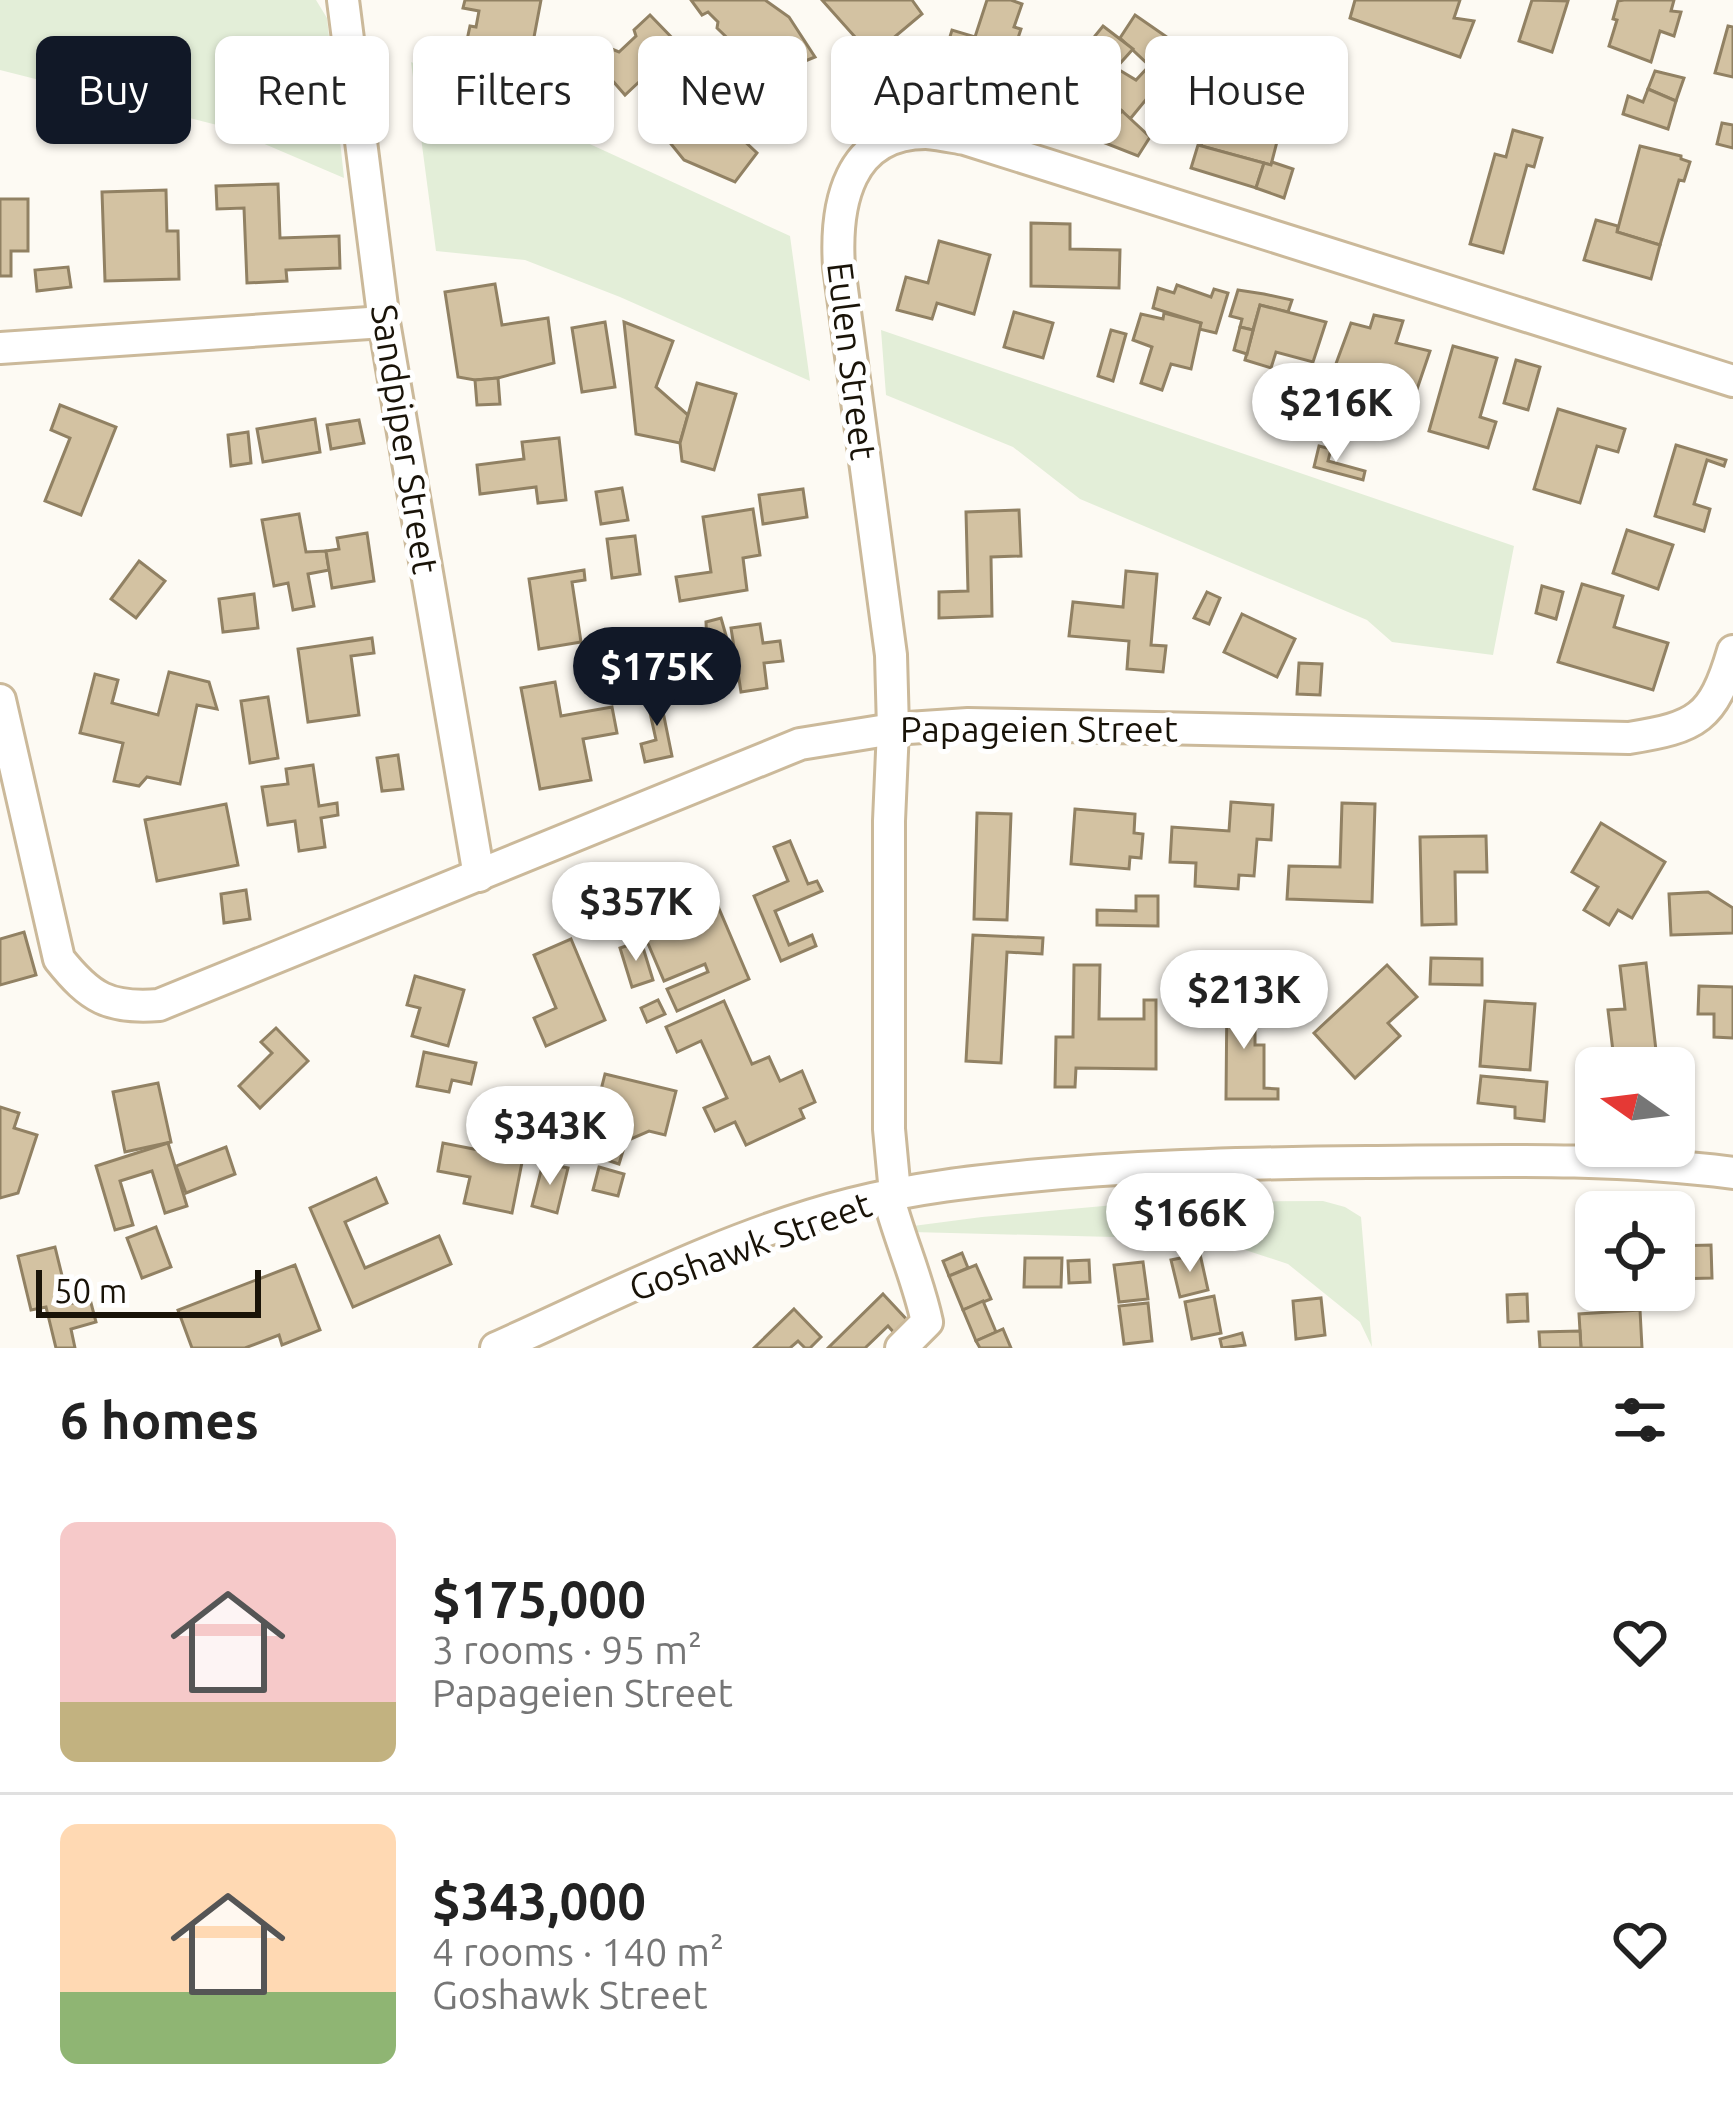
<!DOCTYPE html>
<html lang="en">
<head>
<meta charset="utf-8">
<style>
	:root { --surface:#fff; --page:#f2f2f2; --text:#222; --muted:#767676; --line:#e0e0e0; --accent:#111827 }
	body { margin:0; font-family:Ubuntu,sans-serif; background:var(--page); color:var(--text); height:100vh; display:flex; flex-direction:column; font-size:45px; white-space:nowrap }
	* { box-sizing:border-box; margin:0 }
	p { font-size:39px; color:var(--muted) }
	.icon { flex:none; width:66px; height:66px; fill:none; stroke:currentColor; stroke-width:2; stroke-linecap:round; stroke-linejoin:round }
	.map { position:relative; height:1348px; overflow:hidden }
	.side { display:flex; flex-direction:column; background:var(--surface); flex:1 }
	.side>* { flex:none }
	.hud { position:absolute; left:36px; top:36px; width:1662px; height:108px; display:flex; gap:24px }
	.needle { width:78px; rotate:284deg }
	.buttons { position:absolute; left:1575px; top:1047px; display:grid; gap:24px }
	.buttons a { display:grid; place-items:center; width:120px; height:120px; border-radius:18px; background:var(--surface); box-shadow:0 3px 9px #0004; font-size:60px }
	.scale { position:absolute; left:36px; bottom:30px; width:225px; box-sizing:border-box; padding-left:12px; border:6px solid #191308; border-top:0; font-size:33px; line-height:42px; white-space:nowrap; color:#191308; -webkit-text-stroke:9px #fff; paint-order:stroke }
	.price { position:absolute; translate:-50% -102px; padding:0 27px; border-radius:42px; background:#fff; color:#222; font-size:39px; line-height:78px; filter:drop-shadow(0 3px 6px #0008) }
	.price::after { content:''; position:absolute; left:50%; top:72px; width:36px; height:27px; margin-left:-18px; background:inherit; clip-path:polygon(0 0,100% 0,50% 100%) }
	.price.on { background:var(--accent); color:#fff }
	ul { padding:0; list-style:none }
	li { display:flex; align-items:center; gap:36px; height:300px; padding:0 60px }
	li+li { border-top:3px solid var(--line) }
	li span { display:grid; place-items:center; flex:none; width:336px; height:240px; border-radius:18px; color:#555 }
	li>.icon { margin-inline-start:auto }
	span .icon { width:144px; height:144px; fill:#fffc; stroke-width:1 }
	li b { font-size:51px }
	h2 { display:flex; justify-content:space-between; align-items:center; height:144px; padding:0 60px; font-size:51px }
	.tag { padding:0 42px; border-radius:18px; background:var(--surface); box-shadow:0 3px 9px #0004; font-size:42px; line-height:108px }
	.tag.on { background:var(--accent); color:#fff }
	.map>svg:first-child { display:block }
	.green { fill:#e3eed8 }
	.building { fill:#d3c2a2; stroke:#918163; stroke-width:3 }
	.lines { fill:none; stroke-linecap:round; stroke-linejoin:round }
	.minor-casing { stroke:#cbb99a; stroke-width:36 }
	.minor { stroke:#fff; stroke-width:30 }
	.labels { text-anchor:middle; stroke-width:10; stroke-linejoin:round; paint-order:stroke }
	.street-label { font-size:36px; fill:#191308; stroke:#fff }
</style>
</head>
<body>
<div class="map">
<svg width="1733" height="1348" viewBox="0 0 1733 1348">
	<rect width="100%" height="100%" fill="#fdfaf3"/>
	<g class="green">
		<path d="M0,0H316L327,18L344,178L225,127L0,70Z"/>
		<path d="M411,62L790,236L810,381L620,297L525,260L436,251Z"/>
		<path d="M881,330L1514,546L1493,655L1392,642L1367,620L1080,499L1013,447L886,395Z"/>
		<path d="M1323,1201L1345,1207L1361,1217L1372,1347L1360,1322L1288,1264L1224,1243L1153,1238L912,1232L913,1226L982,1217L1147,1202Z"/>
	</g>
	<g class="building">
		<path d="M465,0H541L531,53L475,45L476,40H467L470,26L476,27L479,11L463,8Z"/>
		<path d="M691,0H765L789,17L815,57L786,69L764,41L747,57L717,28L718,22L708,12L702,15Z"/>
		<path d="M822,0H912L922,14L872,56Z"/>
		<path d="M987,0H1011L1022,4L1014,27L1021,29L1003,83L942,63L952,30L975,37Z"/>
		<path d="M1355,0H1460L1454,18L1474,21L1460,57L1350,18Z"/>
		<path d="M1532,0L1568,1L1552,52L1519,41Z"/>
		<path d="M1624,0H1674L1671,11L1681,12L1674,36L1660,31L1651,62L1609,46L1617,20L1613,19L1618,1Z"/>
		<path d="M650,15L678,44L656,65L659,69L644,83L640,81L625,95L598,64L612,49L619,52L636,36L634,30Z"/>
		<path d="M1135,15L1174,42L1152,68L1120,38Z"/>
		<path d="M1103,26L1133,49L1116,68L1136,80L1149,66L1163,79L1130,119L1099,92L1074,117L1052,97L1065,80L1062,60L1078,57Z"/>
		<path d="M1728,26L1733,27V77L1715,73Z"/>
		<path d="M1025,39L1048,45L1034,100L1011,94Z"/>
		<path d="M484,47L528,52L520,82L479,76Z"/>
		<path d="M1234,47L1299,63L1280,130L1233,119L1244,82L1225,78Z"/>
		<path d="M1655,71L1684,78L1676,101L1648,89Z"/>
		<path d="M688,78L718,110L736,91L766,127L757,135L749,127L739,136L757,153L735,182L684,160L646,113Z"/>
		<path d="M539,82L577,99L564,129L525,112Z"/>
		<path d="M1648,89L1676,101L1668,129L1623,114L1628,96L1643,102Z"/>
		<path d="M1099,92L1122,111L1112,122L1106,118L1099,126L1079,112Z"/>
		<path d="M1213,108L1236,113L1233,119L1280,130L1271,165L1201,146Z"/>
		<path d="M1122,111L1150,137L1138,156L1090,137L1106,118L1112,122Z"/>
		<path d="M1722,123L1733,125V148L1717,144Z"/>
		<path d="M1513,130L1542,138L1534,167L1527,165L1503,253L1470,244L1495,154L1506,157Z"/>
		<path d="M1198,145L1264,163L1256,188L1191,168Z"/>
		<path d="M1640,146L1681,156V159L1690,162L1684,181L1679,180L1660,245L1617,232Z"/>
		<path d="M1272,162L1293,169L1284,198L1256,188L1264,163L1271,165Z"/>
		<path d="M278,184L280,238L339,236L340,268L286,270L287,281L247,283L244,208L217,209L216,186Z"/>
		<path d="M166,190L167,231H178L179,279L105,281L102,192Z"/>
		<path d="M0,199H28V251H11V276H0Z"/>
		<path d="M1596,220L1618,226L1617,232L1660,245L1651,279L1584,260Z"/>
		<path d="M1031,223L1070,224V249L1120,250L1119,288L1031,286Z"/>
		<path d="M939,241L990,255L974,314L937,303L932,319L897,310L906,277L928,283Z"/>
		<path d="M68,267L71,287L37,291L35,270Z"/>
		<path d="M495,284L502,325L548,318L554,363L498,378L475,380L458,377L445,292Z"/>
		<path d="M1177,285L1211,297L1214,289L1228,293L1216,333L1199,329L1201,323L1153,308L1158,288L1174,293Z"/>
		<path d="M1238,290L1264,294L1292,300L1288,312L1260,305L1253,330L1240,327L1242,319L1230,316Z"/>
		<path d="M1260,305L1326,322L1313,362L1276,352L1271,368L1245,360Z"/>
		<path d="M1014,312L1053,323L1043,358L1004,347Z"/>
		<path d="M1164,313L1201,323L1191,369L1171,364L1162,390L1141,383L1152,347L1133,340L1141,314L1163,319Z"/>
		<path d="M1374,315L1403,321L1396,343L1430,351L1415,395L1334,369L1351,323L1370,328Z"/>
		<path d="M605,322L615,387L582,392L572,328Z"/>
		<path d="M624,322L673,341L656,387L688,415L680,443L636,434Z"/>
		<path d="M1240,327L1253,330L1247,354L1234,350Z"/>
		<path d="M1111,330L1126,334L1113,381L1098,376Z"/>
		<path d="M1453,346L1497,358L1480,417L1496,422L1488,448L1429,431Z"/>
		<path d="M1516,360L1540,367L1528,410L1504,403Z"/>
		<path d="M498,378L500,404L477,405L475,380Z"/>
		<path d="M697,383L736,394L714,470L682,461L680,443Z"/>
		<path d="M60,405L116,427L81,515L45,501L70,438L51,430Z"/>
		<path d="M1558,409L1625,429L1618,452L1597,446L1580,503L1534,489Z"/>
		<path d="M315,419L320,452L263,462L257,429Z"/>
		<path d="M359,420L364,443L331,449L327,425Z"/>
		<path d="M248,432L251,463L231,466L228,435Z"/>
		<path d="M559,438L566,500L538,503L536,487L480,494L477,465L524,459L522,442Z"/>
		<path d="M1676,445L1726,460L1724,466L1707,460L1694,504L1710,509L1704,531L1655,516Z"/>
		<path d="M1319,446L1331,449L1328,461L1365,471L1363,480L1314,467Z"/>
		<path d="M622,488L628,520L601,524L596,492Z"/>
		<path d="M803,489L807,517L763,524L759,495Z"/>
		<path d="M753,509L760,555L743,558L747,590L680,601L676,577L711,572L703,517Z"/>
		<path d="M1019,510L1021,556L991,557L992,616L939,618V592L968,591L966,512Z"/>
		<path d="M299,514L306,552L326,551L329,570L308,574L314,606L293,610L288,583L274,586L262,520Z"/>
		<path d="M1627,530L1673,545L1658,589L1613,573Z"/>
		<path d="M367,533L374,581L332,588L326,551L339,549L337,538Z"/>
		<path d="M635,536L640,574L612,578L607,539Z"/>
		<path d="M139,561L165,581L136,618L111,599Z"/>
		<path d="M584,570L585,580L572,582L581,642L539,649L529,579Z"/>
		<path d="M1126,571L1157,574L1151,645L1166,646L1163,672L1127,669L1129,641L1069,636L1073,602L1123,607Z"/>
		<path d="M1582,584L1623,596L1614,627L1668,643L1653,690L1558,662Z"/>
		<path d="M1542,586L1563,592L1556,619L1536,613Z"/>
		<path d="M1207,592L1220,598L1209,624L1194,618Z"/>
		<path d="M254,594L258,628L223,632L219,599Z"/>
		<path d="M1242,614L1295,639L1277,677L1224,652Z"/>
		<path d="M721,618L727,639L707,645L706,622Z"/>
		<path d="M760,624L763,643L780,641L783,661L764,663L767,688L741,692L731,628Z"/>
		<path d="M372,638L374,653L351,656L359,715L308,722L298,649Z"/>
		<path d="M1299,663L1322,664L1320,695L1297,694Z"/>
		<path d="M169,672L209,682L217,709L197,705L180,784L147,777L139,786L114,781L123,743L80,733L95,674L118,680L112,703L158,715Z"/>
		<path d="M555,682L561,716L612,707L617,733L583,739L591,780L540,789L521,688Z"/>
		<path d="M658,687L672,756L645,762L641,744L656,740L645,690Z"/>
		<path d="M268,697L278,758L250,763L241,701Z"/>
		<path d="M398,755L403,789L382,791L377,758Z"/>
		<path d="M313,765L319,806L337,803L338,815L321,818L325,847L299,851L295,821L268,825L262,787L288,784L286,769Z"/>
		<path d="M1231,802L1273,805L1271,840L1257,839L1254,876L1239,875L1238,889L1195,886L1196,863L1170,862L1172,827L1229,831Z"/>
		<path d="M1342,803L1375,804L1372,902L1287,899L1289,866L1340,867Z"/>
		<path d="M226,804L238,865L157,881L145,820Z"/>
		<path d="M1075,809L1135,814L1134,833L1143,834L1141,858L1130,857L1129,869L1071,864Z"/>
		<path d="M977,813L1011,814L1007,920L974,919Z"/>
		<path d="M1601,823L1665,862L1632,918L1618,910L1609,925L1584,910L1598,887L1572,872Z"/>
		<path d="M1486,836L1487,872H1455L1456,924L1422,925L1420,837Z"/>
		<path d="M790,841L808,884L817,881L822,891L775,911L789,945L812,935L816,946L781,961L754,896L788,881L774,847Z"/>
		<path d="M246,890L250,919L224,923L221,894Z"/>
		<path d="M647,891L663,928L717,904L749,979L677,1011L667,989L708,972L705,964L664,981L629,899Z"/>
		<path d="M1708,892L1733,908V933L1671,935L1669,894Z"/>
		<path d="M1136,896H1158V926L1097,925V910L1136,911Z"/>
		<path d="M24,932L36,975L0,985V939Z"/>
		<path d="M973,935L1043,938L1042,954L1007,952L1001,1063L966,1061Z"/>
		<path d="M571,939L605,1020L546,1046L534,1018L556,1008L534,955Z"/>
		<path d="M641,941L653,980L632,987L620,948Z"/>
		<path d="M1431,958L1482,959V985L1430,984Z"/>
		<path d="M1646,963L1658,1068H1615L1608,1010L1625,1009L1620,966Z"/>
		<path d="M1074,965H1100L1099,1019H1144V1000H1156V1069L1076,1068L1075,1087H1055L1056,1037H1073Z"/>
		<path d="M1387,965L1417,997L1388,1023L1400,1036L1355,1078L1314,1033Z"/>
		<path d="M415,976L464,990L448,1046L412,1036L420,1008L407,1005Z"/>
		<path d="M1699,986L1733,987V1038L1714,1037V1014H1698Z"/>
		<path d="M1227,993H1255V1045H1264V1088L1278,1089V1099H1226Z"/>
		<path d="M658,1000L665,1014L647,1022L641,1008Z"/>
		<path d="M724,1001L752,1064L769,1057L780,1081L802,1071L815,1102L800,1109L804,1118L746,1145L735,1122L715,1131L704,1108L727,1098L701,1041L677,1052L666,1027Z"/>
		<path d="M1485,1001L1535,1004L1530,1070L1480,1066Z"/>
		<path d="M276,1028L308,1061L260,1108L239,1086L272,1053L261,1042Z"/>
		<path d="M424,1052L476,1063L471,1084L452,1080L449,1092L417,1086Z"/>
		<path d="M605,1074L676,1091L665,1135L649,1131L626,1141L619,1164L585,1153Z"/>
		<path d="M1481,1076L1547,1082L1544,1121L1515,1118V1107L1478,1103Z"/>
		<path d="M158,1083L171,1142L125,1152L113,1092Z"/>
		<path d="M0,1107L19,1113L14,1128L37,1135L18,1193L0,1198Z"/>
		<path d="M499,1132L527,1137L512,1213L464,1203L470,1177L438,1171L443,1143L494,1153Z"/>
		<path d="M168,1143L187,1206L165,1213L152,1171L120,1181L133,1225L115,1230L96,1166Z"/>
		<path d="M226,1147L235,1174L186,1193L176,1166Z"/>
		<path d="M543,1163L568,1168L557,1213L532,1206Z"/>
		<path d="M599,1167L624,1174L618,1196L593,1190Z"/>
		<path d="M376,1178L387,1203L345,1222L365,1268L439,1236L451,1264L353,1307L310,1208Z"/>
		<path d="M156,1227L171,1267L142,1278L127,1238Z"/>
		<path d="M1711,1245L1712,1278L1675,1279V1246Z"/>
		<path d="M55,1247L69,1304L90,1299L96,1322L71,1329L75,1348H56L46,1307L31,1310L18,1256Z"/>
		<path d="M962,1253L968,1268L949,1276L943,1261Z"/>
		<path d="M1200,1254L1208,1290L1180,1297L1171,1260Z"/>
		<path d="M1025,1258H1062L1061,1287H1024Z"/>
		<path d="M1089,1260L1090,1282L1069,1283L1068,1261Z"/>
		<path d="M1143,1262L1148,1299L1119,1302L1114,1265Z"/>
		<path d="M295,1265L320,1330L282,1345L279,1335L245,1348H192L178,1310Z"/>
		<path d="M976,1265L991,1299L963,1310L949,1276Z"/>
		<path d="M883,1294L910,1323L897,1336L888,1326L865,1348H828Z"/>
		<path d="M1527,1294L1528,1321L1508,1322L1507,1295Z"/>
		<path d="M1214,1296L1221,1333L1192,1339L1185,1302Z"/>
		<path d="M1321,1298L1325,1335L1296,1339L1293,1301Z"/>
		<path d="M983,1301L996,1332L976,1341L963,1310Z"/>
		<path d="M1148,1303L1152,1341L1124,1344L1119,1306Z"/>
		<path d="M794,1309L821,1337L810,1348H805L798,1341L790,1348H754Z"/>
		<path d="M1640,1310L1642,1348H1581L1579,1314Z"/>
		<path d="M1003,1329L1011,1348H980L976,1341Z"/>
		<path d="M1580,1331L1581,1348H1540L1539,1332Z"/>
		<path d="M1242,1333L1245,1345L1222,1348L1220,1339Z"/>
	</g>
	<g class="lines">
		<defs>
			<g id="minor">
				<path d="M343,0L384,322L479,876"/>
				<path d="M0,348L384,322"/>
				<path d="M0,700L59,959C90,998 109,1009 159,1005L800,744L893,729L968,724L1629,738C1697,727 1713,719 1733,651"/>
				<path d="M895,1193L889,1129V821L893,729L891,655L839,267C835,205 848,132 927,133C939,134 953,137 965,139L1733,381"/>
				<path d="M888,1195C899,1238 918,1279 927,1322L901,1348"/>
				<path d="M496,1348C610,1297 729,1235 851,1204C912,1188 977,1181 1040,1175C1149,1165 1259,1163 1368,1162C1490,1161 1612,1157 1733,1173"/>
			</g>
		</defs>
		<use href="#minor" class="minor-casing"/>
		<use href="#minor" class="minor"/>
	</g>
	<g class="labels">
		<g class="street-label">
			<text transform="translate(852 361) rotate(83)" y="13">Eulen Street</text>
			<text transform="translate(405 439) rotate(81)" y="13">Sandpiper Street</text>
			<text x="1039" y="742">Papageien Street</text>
			<text transform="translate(750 1246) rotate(-20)" y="13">Goshawk Street</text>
		</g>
	</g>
</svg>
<div class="buttons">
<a><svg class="needle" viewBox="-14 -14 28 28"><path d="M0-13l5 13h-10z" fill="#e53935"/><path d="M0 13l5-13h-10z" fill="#767676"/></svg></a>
<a><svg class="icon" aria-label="locate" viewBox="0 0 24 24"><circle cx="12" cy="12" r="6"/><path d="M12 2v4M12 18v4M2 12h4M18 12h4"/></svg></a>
</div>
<div class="scale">50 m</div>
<b class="price" style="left:1336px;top:465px">$216K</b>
<b class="price on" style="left:657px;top:729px">$175K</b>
<b class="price" style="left:636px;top:964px">$357K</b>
<b class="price" style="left:1244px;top:1052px">$213K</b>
<b class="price" style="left:550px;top:1188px">$343K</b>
<b class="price" style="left:1190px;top:1275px">$166K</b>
<div class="hud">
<a class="tag on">Buy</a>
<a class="tag">Rent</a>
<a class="tag">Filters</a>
<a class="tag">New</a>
<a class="tag">Apartment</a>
<a class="tag">House</a>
</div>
</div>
<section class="side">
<h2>6 homes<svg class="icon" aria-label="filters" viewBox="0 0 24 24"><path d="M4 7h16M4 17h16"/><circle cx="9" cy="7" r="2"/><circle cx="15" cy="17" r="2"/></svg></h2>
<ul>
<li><span style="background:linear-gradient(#f6c9c9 75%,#c2b280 0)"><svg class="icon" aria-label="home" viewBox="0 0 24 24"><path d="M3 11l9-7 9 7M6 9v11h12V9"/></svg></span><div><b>$175,000</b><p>3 rooms · 95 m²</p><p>Papageien Street</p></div><svg class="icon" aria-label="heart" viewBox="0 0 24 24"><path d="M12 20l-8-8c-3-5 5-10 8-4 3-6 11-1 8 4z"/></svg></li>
<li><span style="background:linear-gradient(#ffd9b3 70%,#8fb573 0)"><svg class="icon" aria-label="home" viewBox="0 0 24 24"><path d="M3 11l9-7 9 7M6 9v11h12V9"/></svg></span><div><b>$343,000</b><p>4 rooms · 140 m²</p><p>Goshawk Street</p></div><svg class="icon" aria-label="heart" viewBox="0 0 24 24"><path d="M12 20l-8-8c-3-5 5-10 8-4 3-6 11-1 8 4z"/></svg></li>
</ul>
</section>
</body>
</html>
